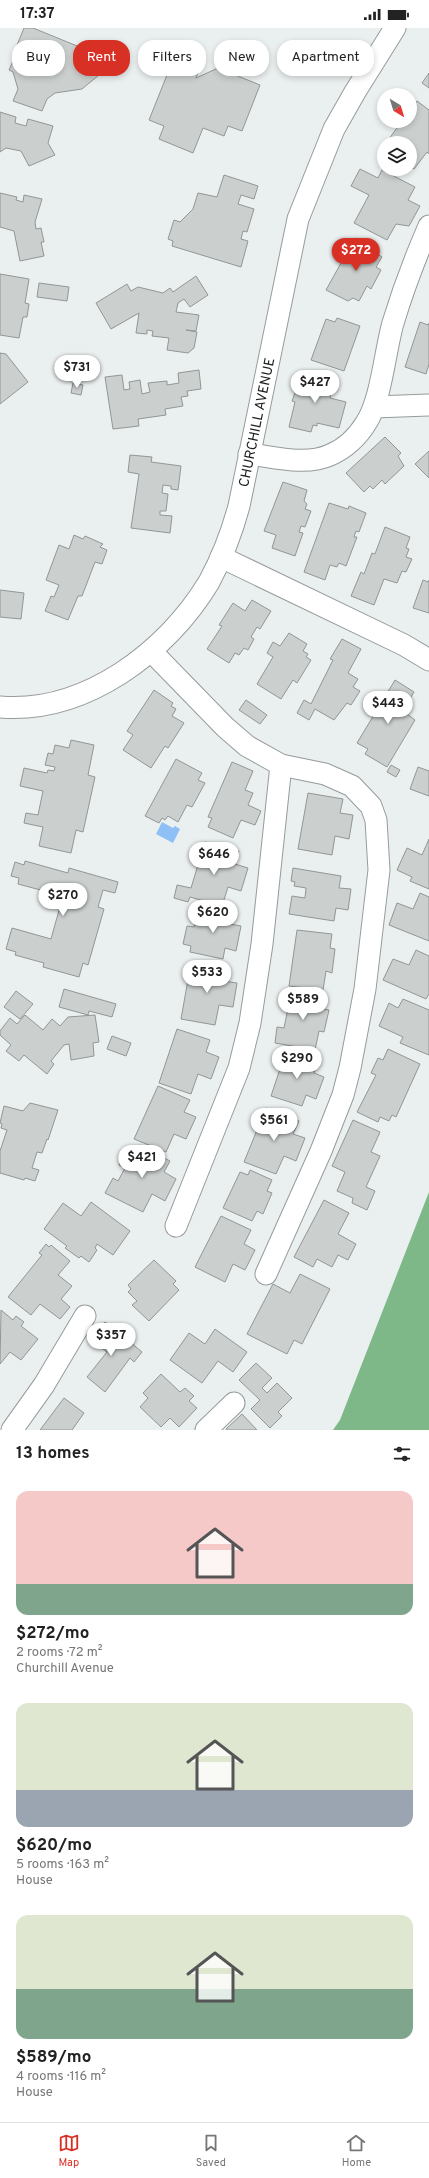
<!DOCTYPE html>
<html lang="en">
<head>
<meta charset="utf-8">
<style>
	:root { --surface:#fff; --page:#f2f2f2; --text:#222; --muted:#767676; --line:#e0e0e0; --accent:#d93025 }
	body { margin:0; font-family:Overpass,sans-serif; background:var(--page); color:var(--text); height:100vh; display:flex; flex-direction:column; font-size:15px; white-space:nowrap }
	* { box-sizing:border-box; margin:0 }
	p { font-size:13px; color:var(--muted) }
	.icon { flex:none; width:22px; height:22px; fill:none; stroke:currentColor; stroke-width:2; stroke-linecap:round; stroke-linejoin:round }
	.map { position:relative; height:1402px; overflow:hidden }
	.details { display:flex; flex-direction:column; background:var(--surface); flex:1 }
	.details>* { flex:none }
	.guide { position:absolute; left:12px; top:12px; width:405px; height:36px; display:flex; gap:8px }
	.needle { width:26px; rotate:142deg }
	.tools { position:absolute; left:377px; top:60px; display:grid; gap:8px }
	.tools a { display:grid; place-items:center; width:40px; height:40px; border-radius:50%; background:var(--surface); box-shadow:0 2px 6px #0003; font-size:20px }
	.price { position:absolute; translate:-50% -34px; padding:0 9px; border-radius:14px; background:#fff; color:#222; font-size:13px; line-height:26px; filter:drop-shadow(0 1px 2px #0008) }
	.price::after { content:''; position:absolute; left:50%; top:24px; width:12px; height:9px; margin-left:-6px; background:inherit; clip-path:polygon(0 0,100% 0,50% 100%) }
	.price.current { background:var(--accent); color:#fff }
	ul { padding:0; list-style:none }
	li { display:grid; align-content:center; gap:8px; height:212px; padding:0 16px }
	li span { display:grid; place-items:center; height:124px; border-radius:12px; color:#555 }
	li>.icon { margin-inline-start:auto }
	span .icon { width:72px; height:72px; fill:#fffc; stroke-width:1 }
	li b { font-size:17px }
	h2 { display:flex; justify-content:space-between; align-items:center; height:48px; padding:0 16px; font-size:17px }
	.tag { padding:0 14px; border-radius:16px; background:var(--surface); box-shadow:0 2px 6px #0003; font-size:14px; line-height:36px }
	.tag.current { background:var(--accent); color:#fff }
	.status { display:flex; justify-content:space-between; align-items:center; height:28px; padding:0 20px; background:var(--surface); direction:ltr }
	.status svg { height:11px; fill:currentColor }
	.tabs { display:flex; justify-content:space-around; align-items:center; height:56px; border-top:1px solid var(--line); background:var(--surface); font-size:11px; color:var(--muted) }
	.tabs a { display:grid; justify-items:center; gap:2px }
	.tabs .current { color:var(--accent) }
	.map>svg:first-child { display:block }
	.forest { fill:#7eb888 }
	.water { fill:#8ec0f5 }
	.building { fill:#cbd0ce; stroke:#929695 }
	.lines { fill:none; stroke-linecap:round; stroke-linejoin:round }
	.minor-casing { stroke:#969b9b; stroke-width:23 }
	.minor { stroke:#fff; stroke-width:21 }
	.labels { text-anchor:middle; stroke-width:3.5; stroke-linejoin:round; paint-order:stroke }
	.street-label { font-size:14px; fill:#202222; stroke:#eaefef }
</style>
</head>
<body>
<div class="status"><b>17:37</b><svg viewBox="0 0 49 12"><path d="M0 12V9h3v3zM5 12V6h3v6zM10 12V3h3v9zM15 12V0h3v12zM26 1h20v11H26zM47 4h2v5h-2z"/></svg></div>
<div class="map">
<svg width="429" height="1402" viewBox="0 0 429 1402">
	<rect width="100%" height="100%" fill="#eaefef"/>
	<path class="forest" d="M429,1164V1402H333L340,1392Z"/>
	<path class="water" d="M162,794L173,800L175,798L180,801L173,815L156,806Z"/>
	<g class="building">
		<path d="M24,0H33L109,31L105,42L82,61L55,65L47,71L42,83L13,73L18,61L13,44L9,42L13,33V27Z"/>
		<path d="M173,32L199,42L196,50L218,40L260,57L242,103L228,98L224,108L203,100L193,125L159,111L164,98L149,92Z"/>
		<path d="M429,45V60L422,55Z"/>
		<path d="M417,73L429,82V126L427,124L414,141L410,138V115H386L402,93H410V83Z"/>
		<path d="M0,84L16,89L15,95L26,98L28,91L53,98L48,115L55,127L29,138L21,123L6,120L0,124Z"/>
		<path d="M360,141L378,150L382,142L415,159L408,172L420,178L409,198L396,196L387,212L354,195L369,167L351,158Z"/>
		<path d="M224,147L258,158L254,171L241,167L238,176L254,181L247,204L243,203L241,211L248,213L241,239L172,218L173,213L168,211L174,192L180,194L193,181L198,165L217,169Z"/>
		<path d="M0,165L17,169L16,172L23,174L24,167L42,171L35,194L36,201L41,200L44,214H41L44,228L20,233L14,203L0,199Z"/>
		<path d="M355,210L376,221L374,224L382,229L376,239L381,242L371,261L367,258L359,273L353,270L348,273L326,262Z"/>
		<path d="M0,246L29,251L25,275L29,276L27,289H23L19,310L0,307Z"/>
		<path d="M196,248L208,267L190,279L184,271L178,275L176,284L199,287L196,303L186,302L197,304L194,320L188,325L167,322L169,310L152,308L153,303L147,302V306L136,305L139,285L111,301L96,275L127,256L131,263L138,259L163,265L170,260L173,264Z"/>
		<path d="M39,255L69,259L67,273L37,269Z"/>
		<path d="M337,290L360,298L344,343L311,332L326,291L335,294Z"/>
		<path d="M420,294L428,297L429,295V336L426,346L405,339Z"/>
		<path d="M0,325L6,326L28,354L0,376Z"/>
		<path d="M199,342L201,361L187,363L188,368L181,369L183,378L165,381L166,387L138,391L139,398L113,401L105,349L122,347L124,362L130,361L129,354L140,352L142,366L150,364L148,355L167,353V357L179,355L178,345Z"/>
		<path d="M303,343L329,349L327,358L332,360L330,370L346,374L339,400L317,395V398L313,397L311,404L289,399L295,374L292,373Z"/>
		<path d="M73,355L83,357L81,367L71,365Z"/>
		<path d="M385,409L401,425L398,428L404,438L385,456L382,452L373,461L370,458L364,464L346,445Z"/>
		<path d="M429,423V450L415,436Z"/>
		<path d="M130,427L152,429L151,434L181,438L178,462L171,461V458L163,457L162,465L168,466L166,483H160V487L172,488L170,505L131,500L139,446L128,444Z"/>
		<path d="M283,454L307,462L304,473L307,476L305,481L311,483L305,499L301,498L299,504L303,505L295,528L272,520L276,507L264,503Z"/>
		<path d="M329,475L348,481L349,478L366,485L359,504L356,503L354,509H357L346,538L339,535L337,539L330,537L325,552L304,544Z"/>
		<path d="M385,499L410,509L406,520L409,521L406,529L412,531L406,544L402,543L397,555L384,551L374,577L351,568L361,544L364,546L372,525L375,526Z"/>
		<path d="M74,507L83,511L85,508L103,516L100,519L107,522L102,536L95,534L82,568H78L68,592L45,583L51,568L54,569L59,557L46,552L59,517L69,521Z"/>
		<path d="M423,552L428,554L429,552V585L413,580Z"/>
		<path d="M0,562L24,565L21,591L0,589Z"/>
		<path d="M252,572L271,583L260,601L257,599L251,609L254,611L248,622L244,620L239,627L235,625L229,635L207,621L222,598L219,597L233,575L245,583Z"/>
		<path d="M289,605L307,616L303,623L308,626L306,629L311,632L297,655L293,652L281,671L257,656L273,629L267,625L273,614L280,618Z"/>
		<path d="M342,611L361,621L348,645L358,651L353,659L360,663L351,677L347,675L334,692L315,681L309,692L297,685L304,672L311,676L333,632L330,631Z"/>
		<path d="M395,652L414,664L405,679L410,682L407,686L415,692L387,739L365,726L368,721L357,715Z"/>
		<path d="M154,662L173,675L171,678L176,681L172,688L184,695L168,720L165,718L151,740L123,722L133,707L127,703Z"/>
		<path d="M246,672L267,687L260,696L239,682Z"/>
		<path d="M71,712L94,717L88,747L95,749L83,804L76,802L71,825L39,818L43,799L24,795L26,785L38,787L43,763L20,758L24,740L47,745L48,742L54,743L55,739L45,737L48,725L53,726L55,717L69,720Z"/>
		<path d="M176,731L202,745L198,752L205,755L192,779L187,777L178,794L168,788L165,792L162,790L159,795L145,788Z"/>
		<path d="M232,734L253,743L245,762L253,765L248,777L261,783L255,797L241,792L233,810L208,799L212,790L208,789Z"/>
		<path d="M391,737L400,742L396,749L387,744Z"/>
		<path d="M418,739L429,743V768L410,761Z"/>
		<path d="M308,765L343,771L340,785L353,787L349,811L335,808L332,827L298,821Z"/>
		<path d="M429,811V861L410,853L412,849L397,842L407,820L422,827Z"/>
		<path d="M205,814L239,823L235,836L248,840L241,863L228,859L222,878L190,869L188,874L174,870L177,857L191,860Z"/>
		<path d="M25,833L68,845L69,840L118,854L115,865L103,862L98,879L104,881L88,937L83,935L79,949L43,939L44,935L15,927L16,924L6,921L12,900L51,911L63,868L18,856L19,850L11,848L15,834L24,837Z"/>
		<path d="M293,840L341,848L339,860L351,861L348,882L336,880L334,893L289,886L292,868L305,870L306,860L294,858L295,854L291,853Z"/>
		<path d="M420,865L429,869V913L389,897L397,875L413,881Z"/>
		<path d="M206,880L232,885L230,896L241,898L236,923L225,920L223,931L190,924L191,918L183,916L187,898L194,899L197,885L204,886Z"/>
		<path d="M297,902L332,906L330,920L335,921L332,945L326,943L323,962L289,958Z"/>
		<path d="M416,922L429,928V966L426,971L383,952L393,931L409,937Z"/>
		<path d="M191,935L225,941L223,953L237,955L233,979L219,977L215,997L181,991Z"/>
		<path d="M64,961L116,976L112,989L89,983L88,987L59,979Z"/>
		<path d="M292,961L325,968L323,981L329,982L324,1004L319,1003L315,1022L275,1015L277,999L284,1000Z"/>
		<path d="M16,963L33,976L20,991L4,979Z"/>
		<path d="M403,971L429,982V1027L400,1015L403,1009L379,998L389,975L398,980Z"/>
		<path d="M25,987L43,1002L52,991L60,998L68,989L95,987L99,1014L93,1015L94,1028L71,1032L69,1016L64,1017L51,1033L54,1036L47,1046L24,1027L19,1033L6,1023L11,1017L0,1007V1003L10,990L17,996Z"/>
		<path d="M177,1001L210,1012L206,1024L219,1029L211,1051L198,1046L191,1066L159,1055Z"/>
		<path d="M112,1008L131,1015L126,1028L107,1021Z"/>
		<path d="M388,1021L420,1036L396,1089L392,1087L389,1093L380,1089L378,1094L357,1084L376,1047L371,1045L378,1030L383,1032Z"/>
		<path d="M294,1026L318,1034L314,1045L324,1049L316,1071L306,1067L302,1078L271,1068L284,1029L292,1032Z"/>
		<path d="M158,1058L190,1072L184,1084L196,1089L186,1111L174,1106L166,1124L134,1111Z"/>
		<path d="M30,1075L58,1082L48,1112L47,1111L42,1125L37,1124L32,1140L39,1142L35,1153L25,1150L24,1152L0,1145V1123L7,1102L1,1100L2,1096L0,1095L4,1078L23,1083Z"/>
		<path d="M266,1080L299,1093L293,1106L305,1110L296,1133L284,1128L276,1146L244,1134Z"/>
		<path d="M353,1092L380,1104L371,1124L380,1128L366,1159L375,1163L367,1182L352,1175L353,1170L337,1163L345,1144L332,1138Z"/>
		<path d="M139,1117L170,1133L164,1144L176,1151L165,1173L152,1166L143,1184L105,1165L113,1150L118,1153L125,1140L119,1137L127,1121L135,1125Z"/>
		<path d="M250,1142L272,1152L267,1163L272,1165L263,1186L257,1183L252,1193L223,1180L240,1144L248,1147Z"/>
		<path d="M324,1172L349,1185L338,1206L356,1216L348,1232L338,1227L332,1239L317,1231L313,1239L294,1229Z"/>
		<path d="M91,1174L130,1203L113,1227L97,1216L95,1220L97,1222L89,1234L81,1228L79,1230L65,1220L67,1218L44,1201L63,1175L81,1188Z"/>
		<path d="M221,1188L251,1202L244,1216L255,1222L245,1242L233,1236L225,1254L195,1239Z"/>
		<path d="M46,1216L49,1219L51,1217L70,1233L58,1247L72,1258L61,1271L70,1279L60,1291L40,1276L31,1287L8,1269L42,1227L39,1225Z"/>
		<path d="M154,1232L176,1253L173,1256L179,1262L149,1293L132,1277L137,1273L128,1264L131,1261L128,1257Z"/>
		<path d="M300,1246L330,1261L302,1316L294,1312L287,1326L247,1306L273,1256L290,1265Z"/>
		<path d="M1,1282L13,1292L16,1288L24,1294L21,1298L38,1311L21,1332L10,1324L0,1336Z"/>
		<path d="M105,1294L125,1310L120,1316L125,1320L130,1314L142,1324L134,1334L130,1330L105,1364L87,1349L107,1324L91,1312Z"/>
		<path d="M215,1301L247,1324L233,1344L218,1333L202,1355L170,1332L189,1305L205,1316Z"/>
		<path d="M256,1335L272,1350L262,1360L267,1365L277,1355L292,1370L278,1384L282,1388L270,1400L251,1381L260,1372L239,1352Z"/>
		<path d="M161,1346L180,1364L185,1360L194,1368L189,1373L197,1380L179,1399L170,1390L161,1399L140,1379L148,1370L143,1365Z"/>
		<path d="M64,1370L84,1385L72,1402H40Z"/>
		<path d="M242,1386L257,1402H228L226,1401Z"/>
	</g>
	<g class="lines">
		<defs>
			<g id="minor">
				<path d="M374,379L429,377"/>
				<path d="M249,426C274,429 306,438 330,427C345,421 358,408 366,395C381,373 385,323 393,295C403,262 415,230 429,198"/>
				<path d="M221,529L404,617L429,632"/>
				<path d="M151,623L225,699L247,718L281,737L325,746L352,758L371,778L376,792L379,842L365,961L350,1040L343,1067L321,1123L266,1246"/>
				<path id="s1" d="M0,679C85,686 167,624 209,554C222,530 232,504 239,478L298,191L334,101L355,64L395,0"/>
				<path d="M176,1198L239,1040L250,995L262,916L281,737"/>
				<path d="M12,1402L44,1357L85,1288"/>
				<path d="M206,1402L234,1375"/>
			</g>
		</defs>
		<use href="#minor" class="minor-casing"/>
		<use href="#minor" class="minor"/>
	</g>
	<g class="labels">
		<g class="street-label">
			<text dy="5" stroke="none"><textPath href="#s1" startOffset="423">CHURCHILL AVENUE</textPath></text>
		</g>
	</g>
</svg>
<div class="tools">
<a><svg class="needle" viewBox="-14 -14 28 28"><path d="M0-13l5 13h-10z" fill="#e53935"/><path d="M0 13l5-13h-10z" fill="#767676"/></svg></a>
<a><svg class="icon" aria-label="layers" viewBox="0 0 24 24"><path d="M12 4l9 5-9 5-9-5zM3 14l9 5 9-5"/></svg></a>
</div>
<b class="price current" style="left:356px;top:244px">$272</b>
<b class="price" style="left:77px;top:361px">$731</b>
<b class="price" style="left:315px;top:376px">$427</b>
<b class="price" style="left:388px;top:697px">$443</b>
<b class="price" style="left:214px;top:848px">$646</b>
<b class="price" style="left:63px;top:889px">$270</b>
<b class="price" style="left:213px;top:906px">$620</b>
<b class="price" style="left:207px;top:966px">$533</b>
<b class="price" style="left:303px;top:993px">$589</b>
<b class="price" style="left:297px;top:1052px">$290</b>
<b class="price" style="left:274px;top:1114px">$561</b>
<b class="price" style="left:142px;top:1151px">$421</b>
<b class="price" style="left:111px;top:1329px">$357</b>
<div class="guide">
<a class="tag">Buy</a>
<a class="tag current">Rent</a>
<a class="tag">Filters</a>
<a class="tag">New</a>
<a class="tag">Apartment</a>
</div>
</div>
<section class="details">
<h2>13 homes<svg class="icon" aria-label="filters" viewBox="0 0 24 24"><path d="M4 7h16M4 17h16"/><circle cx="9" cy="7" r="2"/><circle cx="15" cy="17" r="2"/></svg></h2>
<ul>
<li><span style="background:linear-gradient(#f6c9c9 75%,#7fa58c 0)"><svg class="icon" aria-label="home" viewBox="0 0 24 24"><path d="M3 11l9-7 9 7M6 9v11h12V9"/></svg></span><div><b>$272/mo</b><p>2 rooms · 72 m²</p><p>Churchill Avenue</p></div></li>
<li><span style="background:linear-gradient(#dfe7d0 70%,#9aa5b1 0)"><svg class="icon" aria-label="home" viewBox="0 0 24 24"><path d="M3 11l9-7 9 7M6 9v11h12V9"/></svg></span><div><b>$620/mo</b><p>5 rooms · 163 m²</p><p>House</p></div></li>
<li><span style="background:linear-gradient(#dfe7d0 60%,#7fa58c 0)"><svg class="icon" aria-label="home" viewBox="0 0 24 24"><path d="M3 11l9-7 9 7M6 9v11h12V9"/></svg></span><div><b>$589/mo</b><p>4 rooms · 116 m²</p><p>House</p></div></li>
</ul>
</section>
<nav class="tabs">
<a class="current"><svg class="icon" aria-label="map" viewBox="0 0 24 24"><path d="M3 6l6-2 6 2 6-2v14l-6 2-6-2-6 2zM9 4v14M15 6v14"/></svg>Map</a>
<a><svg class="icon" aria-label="saved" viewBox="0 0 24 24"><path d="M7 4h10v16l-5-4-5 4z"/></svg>Saved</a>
<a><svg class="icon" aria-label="home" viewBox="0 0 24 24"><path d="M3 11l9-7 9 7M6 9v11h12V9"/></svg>Home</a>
</nav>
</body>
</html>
